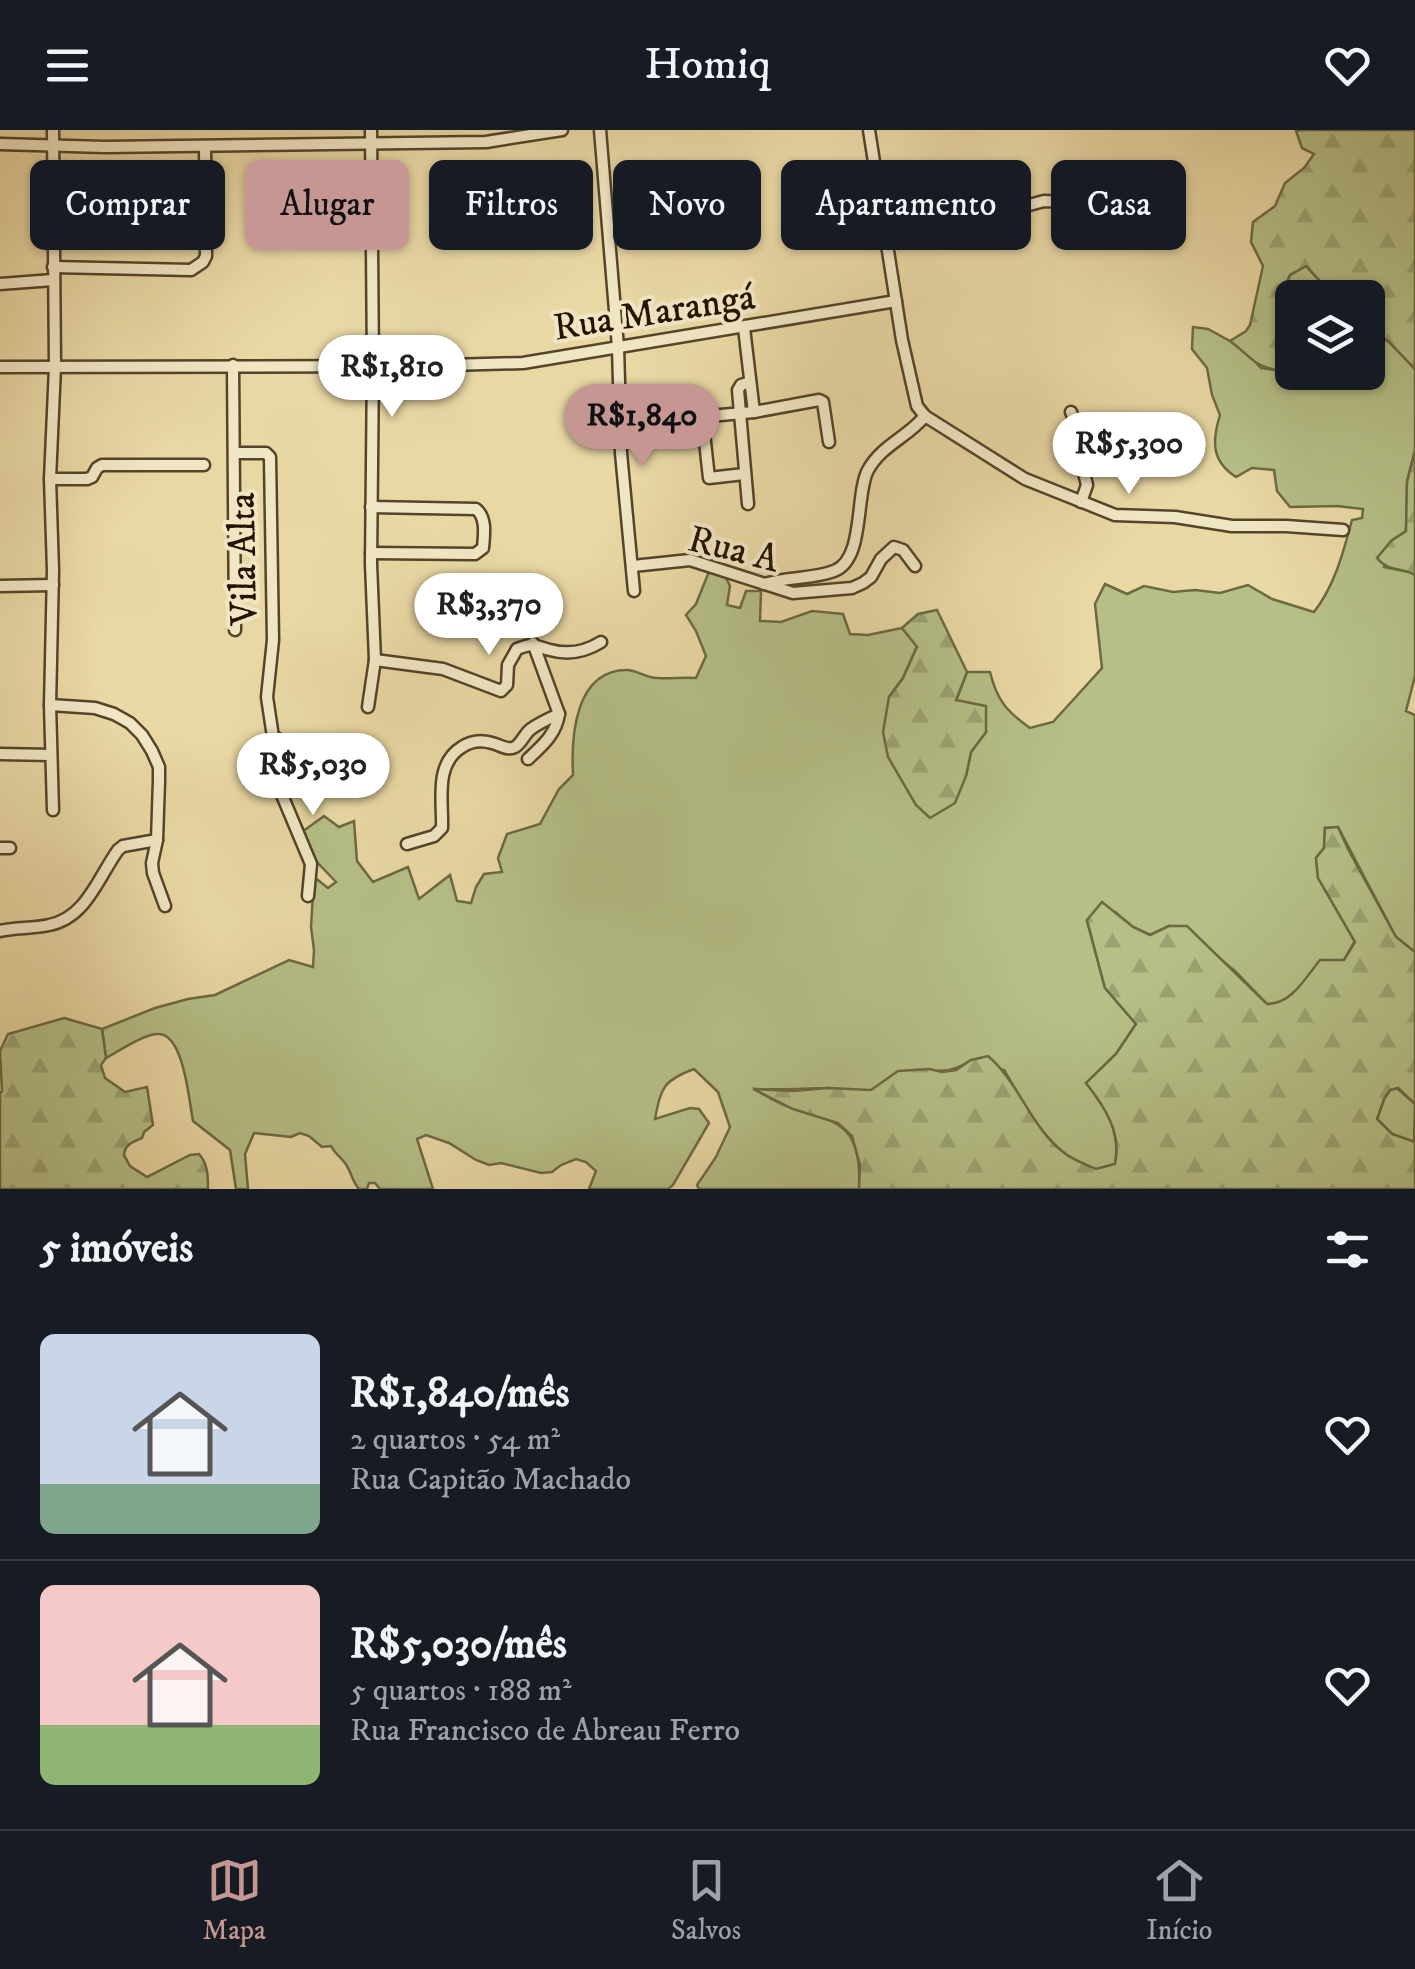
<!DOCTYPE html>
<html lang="pt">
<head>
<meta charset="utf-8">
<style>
	:root { --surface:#171b24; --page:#20242c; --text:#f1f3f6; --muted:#9ea1a6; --line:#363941; --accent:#c59692 }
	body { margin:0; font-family:"IM FELL DW Pica",serif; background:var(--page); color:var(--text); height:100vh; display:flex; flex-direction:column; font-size:38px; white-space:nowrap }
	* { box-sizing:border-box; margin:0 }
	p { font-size:32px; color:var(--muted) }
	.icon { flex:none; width:55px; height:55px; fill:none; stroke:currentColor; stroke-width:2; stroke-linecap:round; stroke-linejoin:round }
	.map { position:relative; height:1059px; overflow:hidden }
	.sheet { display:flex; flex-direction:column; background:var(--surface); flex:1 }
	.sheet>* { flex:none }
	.banner { position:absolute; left:30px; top:30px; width:1355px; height:90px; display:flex; gap:20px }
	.buttons { position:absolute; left:1275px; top:150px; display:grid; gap:20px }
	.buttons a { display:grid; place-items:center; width:110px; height:110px; border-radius:15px; background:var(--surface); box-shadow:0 2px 8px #0004; font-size:50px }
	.price { position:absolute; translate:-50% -85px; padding:0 22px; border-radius:35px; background:#fff; color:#222; font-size:32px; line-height:65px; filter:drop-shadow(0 2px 5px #0008) }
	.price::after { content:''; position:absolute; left:50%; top:60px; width:30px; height:22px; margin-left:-15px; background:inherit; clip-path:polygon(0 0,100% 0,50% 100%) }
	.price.active { background:var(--accent); color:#111 }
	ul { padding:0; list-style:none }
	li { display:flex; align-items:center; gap:30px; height:250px; padding:0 40px }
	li+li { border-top:2px solid var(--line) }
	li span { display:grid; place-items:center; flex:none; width:280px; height:200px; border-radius:15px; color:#555 }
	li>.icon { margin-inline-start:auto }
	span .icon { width:120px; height:120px; fill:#fffc; stroke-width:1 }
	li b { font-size:42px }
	h2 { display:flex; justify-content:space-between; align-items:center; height:120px; padding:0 40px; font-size:42px }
	.pill { padding:0 35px; border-radius:15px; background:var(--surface); box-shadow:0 2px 8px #0004; font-size:35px; line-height:90px }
	.pill.active { background:var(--accent); color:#111 }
	header { display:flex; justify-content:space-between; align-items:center; height:130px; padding:0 40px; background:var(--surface); font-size:45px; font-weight:600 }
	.tab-bar { display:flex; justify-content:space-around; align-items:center; height:140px; border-top:2px solid var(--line); background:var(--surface); font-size:28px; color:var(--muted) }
	.tab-bar a { display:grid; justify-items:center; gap:5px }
	.tab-bar .active { color:var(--accent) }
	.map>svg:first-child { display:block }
	.grass { fill:#b5bf86; stroke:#6c6943; stroke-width:2.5 }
	.forest { fill:url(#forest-firs); stroke:#6c6943; stroke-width:2.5 }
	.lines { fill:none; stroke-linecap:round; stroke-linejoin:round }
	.minor-casing { stroke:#544429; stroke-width:15 }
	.minor { stroke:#f1e6c4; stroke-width:10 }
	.labels { text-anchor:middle; stroke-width:8; stroke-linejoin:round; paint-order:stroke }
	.street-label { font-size:38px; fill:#231300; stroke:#f1e6c4 }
</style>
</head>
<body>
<header><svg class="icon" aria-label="menu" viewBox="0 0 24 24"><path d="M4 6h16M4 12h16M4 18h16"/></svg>Homiq<svg class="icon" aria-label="heart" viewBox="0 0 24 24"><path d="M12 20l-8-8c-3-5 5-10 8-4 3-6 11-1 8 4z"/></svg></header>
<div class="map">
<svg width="1415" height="1059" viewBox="0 0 1415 1059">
	<defs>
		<pattern id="forest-firs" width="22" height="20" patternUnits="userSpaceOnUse" patternTransform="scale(2.5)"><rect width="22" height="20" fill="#b5bf86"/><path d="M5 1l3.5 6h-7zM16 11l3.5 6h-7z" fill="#9ba372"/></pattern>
	</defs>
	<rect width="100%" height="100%" fill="#e9d8a4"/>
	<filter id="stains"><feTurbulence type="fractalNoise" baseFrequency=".002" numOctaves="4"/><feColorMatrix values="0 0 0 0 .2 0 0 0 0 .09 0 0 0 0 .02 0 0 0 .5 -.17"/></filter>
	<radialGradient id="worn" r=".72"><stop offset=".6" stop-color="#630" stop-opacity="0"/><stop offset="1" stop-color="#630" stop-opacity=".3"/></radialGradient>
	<g class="grass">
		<path d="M1306,136L1335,167L1292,168V200L1279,169L1290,145Z"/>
		<path d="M1193,197L1208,199L1230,211L1247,223L1261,238L1283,241L1292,230V242H1368V197L1389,212L1415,239V320L1407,352L1406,401L1391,411L1384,437L1409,442L1415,445V546L1406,581L1415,585V822L1396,807L1338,697L1325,698L1324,718L1316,728L1318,747L1355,811L1344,830L1280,874H1267L1236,842L1218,827L1169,796L1150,805L1133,797L1115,782L1087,791L1105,858L1136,894L1116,924L1086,953C1106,978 1121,1001 1115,1034L1096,1040C1087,1035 1076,1031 1067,1025C1039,1005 1021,968 1004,940L971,930C945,948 934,937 905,941C891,942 884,955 872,960C859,964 839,957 825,958C802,959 779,960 756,959C809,1000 864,968 859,1059H699L697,1055L716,1027L730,997L718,962L694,939C664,950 661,957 655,989L690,978L699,979L709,993L673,1055L668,1059H589L596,1041L586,1032L576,1029L561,1035L552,1042L541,1043L501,1033L489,1035L476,1030L449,1013L426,1005L417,1009L433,1059H380L375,1053H369L367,1059H359C352,1051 351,1041 345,1033C340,1026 335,1024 331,1016L322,1017L309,1006L300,1003L291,1007L254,1003L245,1024L248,1059H236L230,1020L193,991C189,971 184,905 159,904C145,903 119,921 106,928L102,899L155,878L188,869L215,865L289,830L313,837L314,820L311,797L314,747L328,758L336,752L315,730L302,702L324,686L339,697L354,691L357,731L373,752L408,737L419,769L450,745L457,771L471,773L476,757L484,744L502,742L498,728L507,704L540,694L559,659L573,645C571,606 575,540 627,540C637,540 646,548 657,548C670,549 683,547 696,548L706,526L696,501L686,485L696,474L710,439L724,444L730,456L727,475L740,478L746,461H761L760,491L781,492L812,481L843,484L850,504L868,505L902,498L917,516L903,548L889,567L905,653L916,675L966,646L971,622L986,602L956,571L967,542H990C997,570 1006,581 1030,598L1053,592L1102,538L1095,474L1105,454L1127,464L1144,456L1173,462L1195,460L1220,463L1248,455L1272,469L1314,482C1335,455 1343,423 1352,390L1362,388L1363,379L1337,376L1290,377L1277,361L1274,340L1252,338L1236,347C1211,331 1212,311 1220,285L1212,265L1207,238L1192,219Z"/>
		<path d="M1397,958L1415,974L1414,1012L1392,1004L1377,989L1384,969L1390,960Z"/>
	</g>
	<g class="forest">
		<path d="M1302,0H1415V239L1389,212L1368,197V168L1335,167L1306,136L1290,145L1279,169L1292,200V230L1283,241C1253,237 1253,228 1230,211L1246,201L1250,195L1263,136L1251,112L1253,92L1275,76L1285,53L1304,38L1314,24L1302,18L1296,1Z"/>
		<path d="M1415,320V445C1400,436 1389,443 1377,428L1391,411L1406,401L1407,352Z"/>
		<path d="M937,480L967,542L956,570L986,576V602L971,622L966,646L955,673L930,688L916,675L888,627L883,602L889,567L903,548L917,517L902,498L918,484Z"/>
		<path d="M1338,697L1348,719L1396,807L1415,822V974L1398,958L1390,960L1384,969L1377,989L1392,1004L1415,1012V1059H859L860,1035L852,1006L838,993L793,979L753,959L793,961L827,958L871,960L898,941L929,939L942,942L956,940L971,930L988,926C1020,953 1032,1001 1067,1025C1076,1031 1087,1035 1096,1039L1115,1034C1122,1003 1105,977 1086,953L1116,924L1136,894L1105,858L1087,790L1102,772L1133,797L1150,805L1169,796H1187L1267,874C1292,874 1305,848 1320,830H1344L1355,812L1318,748L1316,728L1324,718L1325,698Z"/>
		<path d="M64,888L102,899L106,928L101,935L105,948L125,962L147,957L153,995L144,1002L142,1008C133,1012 125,1014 124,1025L130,1036L147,1047L190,1025L199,1024C208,1034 208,1046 208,1059H0V963L2,961L0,921L8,904Z"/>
	</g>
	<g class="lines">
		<defs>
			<g id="minor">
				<path d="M600,0L618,217L621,323L634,461"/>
				<path d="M869,0L902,210L917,276L925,286L1025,349L1115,385L1175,387L1232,396H1286L1343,400"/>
				<path d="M0,14L105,17L486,12L562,0"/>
				<path d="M888,106L958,94L1044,71L1079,72"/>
				<path d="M53,137L191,140L203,132L206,126L205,16"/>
				<path d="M0,154L53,150"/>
				<path d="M744,198L754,282"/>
				<path d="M233,235L235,500"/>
				<path d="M0,237L415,236L523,233L896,171"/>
				<path d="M1071,282L1087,322L1082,335L1087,355L1081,372"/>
				<path d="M702,285L709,348L744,344"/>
				<path d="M687,288L754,282L819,270L823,272L829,312"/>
				<path d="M235,323H266L270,327L273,510L267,567L273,607L271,628L274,646L311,734L308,766"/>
				<path d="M50,349H87L92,347L97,338L102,335H204"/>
				<path d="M748,374L738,260L741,255L750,252"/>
				<path d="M371,423L475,424L483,418C484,405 487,388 476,379L371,377"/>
				<path d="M633,436L690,430L793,463L852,458L863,453L871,447L881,429L894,417L903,420L915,436"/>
				<path d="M764,454C787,447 813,449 834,441C865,430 855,364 868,340C882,315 908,307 925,286"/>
				<path d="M0,456L53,455"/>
				<path d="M375,530L443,539L501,561L507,555L508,535L517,519C534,512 534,516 550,520C568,525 585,522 601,512"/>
				<path d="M50,575L95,578L114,584L130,593L142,605L152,621L159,637V651L157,710L152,733L153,743L165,776"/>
				<path d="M368,577L375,530L371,434L373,235L371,0"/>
				<path d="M273,607C299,616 313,631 329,653"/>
				<path d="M0,624L51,625"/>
				<path d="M528,629C543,615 556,604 559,584"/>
				<path d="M53,680L50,575L53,440L50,349L55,237L53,0"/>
				<path d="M407,714L434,706L442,698C443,671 434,634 462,617C471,611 482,610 492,613C500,615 508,621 515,617C521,614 525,603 531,599C539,593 550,588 559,584L533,513"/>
				<path d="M0,718H10"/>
				<path d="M0,801C16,797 32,799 49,795C86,788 98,748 118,720L123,716L157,710"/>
			</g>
		</defs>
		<use href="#minor" class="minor-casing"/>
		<use href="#minor" class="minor"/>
	</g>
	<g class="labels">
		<g class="street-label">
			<text transform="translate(654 181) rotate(-9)" y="13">Rua Marangá</text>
			<text transform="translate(734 418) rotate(14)" y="13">Rua A</text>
			<text transform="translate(242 429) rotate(-91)" y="13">Vila Alta</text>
		</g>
	</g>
	<rect width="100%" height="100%" filter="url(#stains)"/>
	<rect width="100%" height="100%" fill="url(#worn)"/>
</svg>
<div class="buttons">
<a><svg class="icon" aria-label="layers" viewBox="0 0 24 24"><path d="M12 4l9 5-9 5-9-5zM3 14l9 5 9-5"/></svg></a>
</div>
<b class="price" style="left:392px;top:290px">R$1,810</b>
<b class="price active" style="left:642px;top:339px">R$1,840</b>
<b class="price" style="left:1129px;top:367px">R$5,300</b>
<b class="price" style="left:489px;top:528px">R$3,370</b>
<b class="price" style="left:313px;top:688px">R$5,030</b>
<div class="banner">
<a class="pill">Comprar</a>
<a class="pill active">Alugar</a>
<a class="pill">Filtros</a>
<a class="pill">Novo</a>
<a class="pill">Apartamento</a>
<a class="pill">Casa</a>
</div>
</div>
<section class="sheet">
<h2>5 imóveis<svg class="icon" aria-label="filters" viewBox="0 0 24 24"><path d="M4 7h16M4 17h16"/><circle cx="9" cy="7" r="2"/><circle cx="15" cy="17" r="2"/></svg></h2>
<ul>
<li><span style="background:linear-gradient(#c9d6e8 75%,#7fa58c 0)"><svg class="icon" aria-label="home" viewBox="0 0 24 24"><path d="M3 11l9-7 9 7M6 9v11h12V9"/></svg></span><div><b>R$1,840/mês</b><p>2 quartos · 54 m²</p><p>Rua Capitão Machado</p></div><svg class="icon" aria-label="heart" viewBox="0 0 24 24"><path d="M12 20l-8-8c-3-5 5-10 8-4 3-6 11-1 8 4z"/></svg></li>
<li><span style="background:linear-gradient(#f6c9c9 70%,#8fb573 0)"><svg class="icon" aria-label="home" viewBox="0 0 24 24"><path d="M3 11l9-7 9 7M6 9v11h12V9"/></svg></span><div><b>R$5,030/mês</b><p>5 quartos · 188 m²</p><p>Rua Francisco de Abreau Ferro</p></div><svg class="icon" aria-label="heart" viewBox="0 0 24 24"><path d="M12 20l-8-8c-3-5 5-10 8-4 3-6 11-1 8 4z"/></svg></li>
</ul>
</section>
<nav class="tab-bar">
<a class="active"><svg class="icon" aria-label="map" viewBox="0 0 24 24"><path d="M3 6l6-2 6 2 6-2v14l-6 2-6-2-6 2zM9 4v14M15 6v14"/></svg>Mapa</a>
<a><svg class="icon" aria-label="saved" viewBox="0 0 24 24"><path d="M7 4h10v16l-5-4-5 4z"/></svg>Salvos</a>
<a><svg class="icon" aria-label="home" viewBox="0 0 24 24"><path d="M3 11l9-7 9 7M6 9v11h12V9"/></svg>Início</a>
</nav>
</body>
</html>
